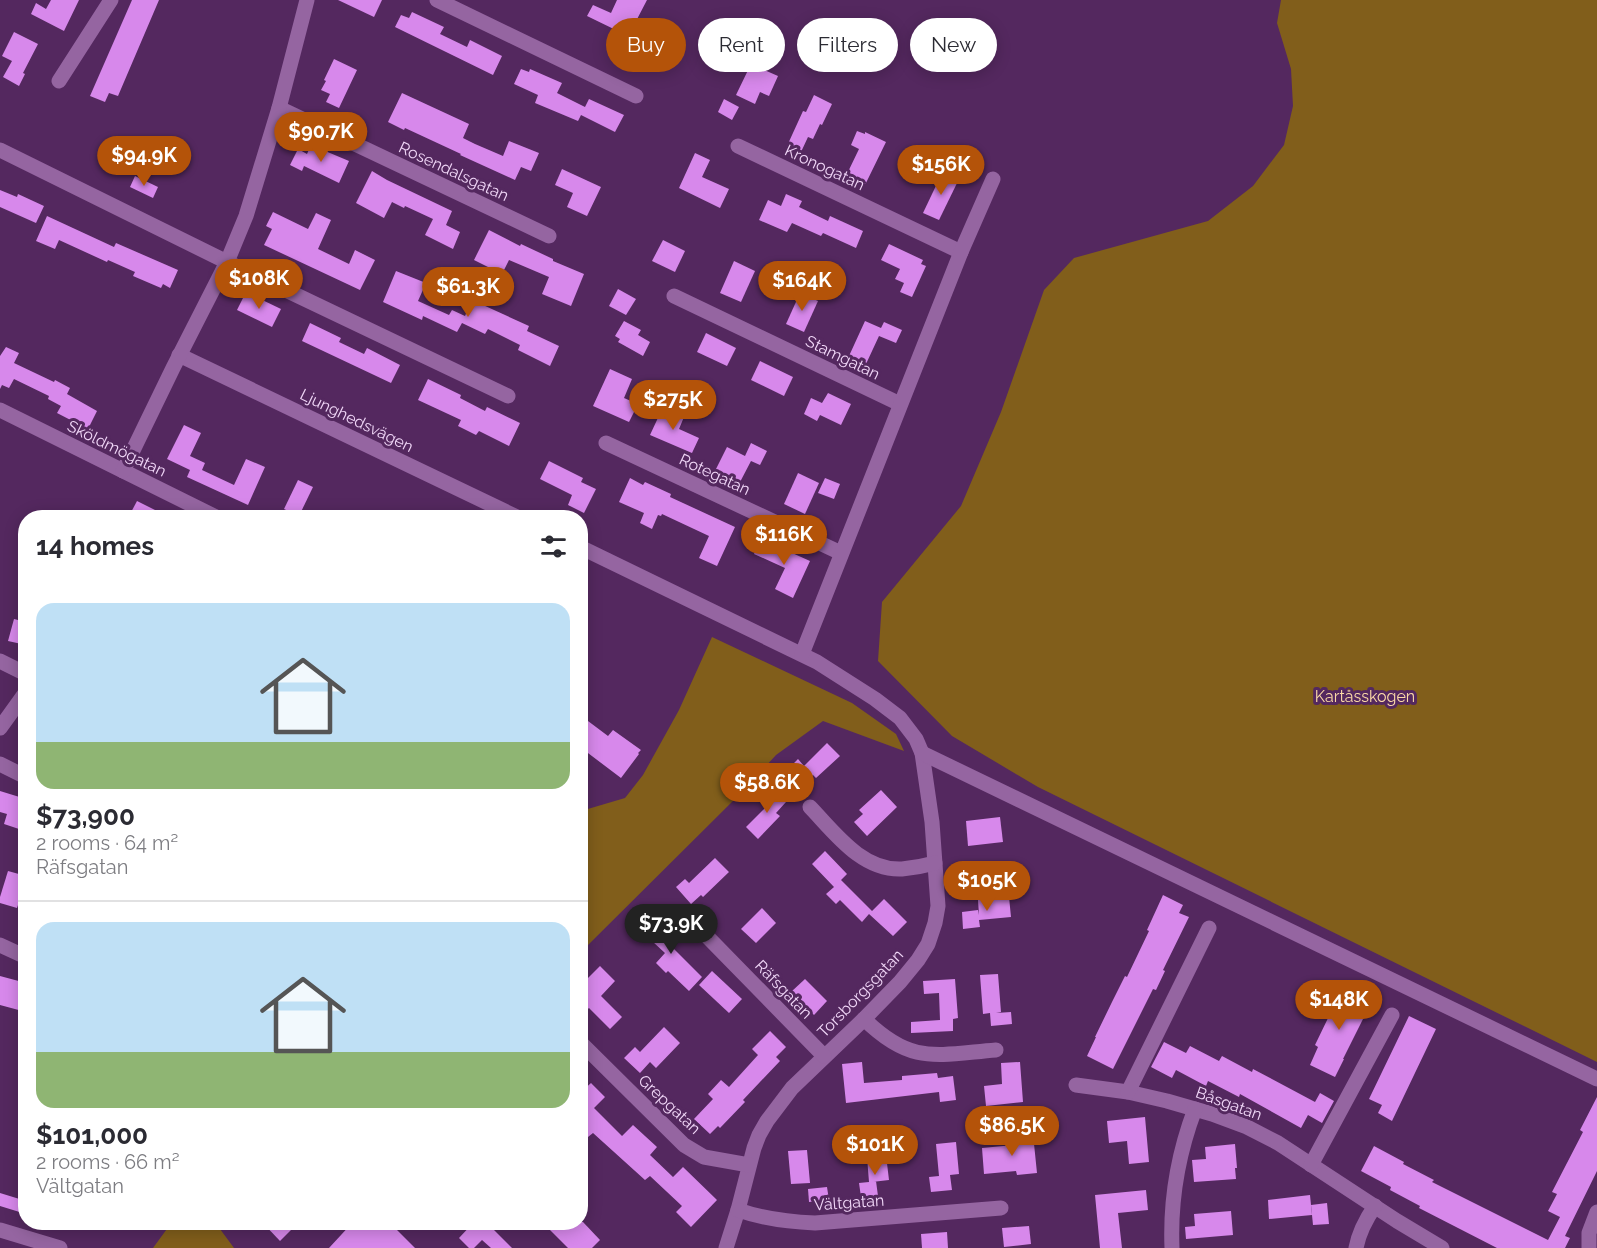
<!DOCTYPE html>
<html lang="en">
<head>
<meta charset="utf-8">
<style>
	:root { --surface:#fff; --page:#f7f7f7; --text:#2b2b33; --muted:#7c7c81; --line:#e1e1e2; --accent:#b45309 }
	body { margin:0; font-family:Raleway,sans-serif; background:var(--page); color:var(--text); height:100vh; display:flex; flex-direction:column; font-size:22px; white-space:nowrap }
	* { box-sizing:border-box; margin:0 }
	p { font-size:20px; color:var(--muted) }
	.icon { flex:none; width:33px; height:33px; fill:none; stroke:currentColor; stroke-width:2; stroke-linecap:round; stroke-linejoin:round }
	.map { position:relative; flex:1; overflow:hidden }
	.drawer { position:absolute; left:18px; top:510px; width:570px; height:720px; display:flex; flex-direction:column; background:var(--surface); border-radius:24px; box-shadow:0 3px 15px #0003 }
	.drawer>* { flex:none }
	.guide { position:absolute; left:606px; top:18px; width:570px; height:54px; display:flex; gap:12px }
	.price { position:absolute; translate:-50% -51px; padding:0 14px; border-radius:21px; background:var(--accent); color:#fff; font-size:20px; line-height:39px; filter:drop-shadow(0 2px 3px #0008) }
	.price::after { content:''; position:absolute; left:50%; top:36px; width:18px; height:14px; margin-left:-9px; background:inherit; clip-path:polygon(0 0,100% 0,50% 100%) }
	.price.selected { background:#222; color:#fff }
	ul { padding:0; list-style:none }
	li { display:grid; align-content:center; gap:12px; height:318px; padding:0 18px }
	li+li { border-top:2px solid var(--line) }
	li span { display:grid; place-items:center; height:186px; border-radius:18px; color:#555 }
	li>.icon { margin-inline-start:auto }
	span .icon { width:108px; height:108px; fill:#fffc; stroke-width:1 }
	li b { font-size:26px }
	h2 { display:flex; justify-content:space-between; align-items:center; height:72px; padding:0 18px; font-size:26px }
	.chip { padding:0 21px; border-radius:27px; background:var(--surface); box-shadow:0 3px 15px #0003; font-size:21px; line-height:54px }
	.chip.selected { background:var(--accent); color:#fff }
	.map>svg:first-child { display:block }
	.green { fill:#815e1b }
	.building { fill:#d788eb }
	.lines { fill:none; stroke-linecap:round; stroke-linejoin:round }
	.street { stroke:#9565a1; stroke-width:15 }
	.labels { text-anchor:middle; stroke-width:6; stroke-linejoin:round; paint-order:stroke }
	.street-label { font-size:16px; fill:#f1d7f8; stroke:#54285f }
	.park-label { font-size:16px; fill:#fcdba7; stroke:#54285f }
</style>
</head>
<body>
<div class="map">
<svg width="1597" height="1248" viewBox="0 0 1597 1248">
	<rect width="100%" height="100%" fill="#54285f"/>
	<g class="green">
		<path d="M1281,0H1597V1062L1038,787L952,736L878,661L882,602L961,506L1001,412L1044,290L1074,258L1208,221L1253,186L1284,145L1293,106L1291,69L1277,23Z"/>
		<path d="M712,637L852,703L896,734L904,751L823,721L776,755L743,791L581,952V811L625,798L643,775L679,710Z"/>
		<path d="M172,1222L226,1223L220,1229L234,1248H153Z"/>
	</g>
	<g class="building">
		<path d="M51,0H79L64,31L31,14L36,3L46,9Z"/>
		<path d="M132,0H159L118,96L109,93L105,102L90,96Z"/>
		<path d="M338,0H382L374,17Z"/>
		<path d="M617,0H647L634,25L630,23L624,34L587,16L593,5L611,13Z"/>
		<path d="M412,12L444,27L440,34L467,47L470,40L502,56L493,75L395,27L401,15L409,18Z"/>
		<path d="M14,32L38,44L23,73L25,74L19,86L3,77L12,61L2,56Z"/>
		<path d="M334,59L357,70L339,108L326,102L330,94L321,90L326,81L324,80Z"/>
		<path d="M751,64L778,76L769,96L760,92L755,104L736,95Z"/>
		<path d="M521,69L529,72L530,69L562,83L557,93L585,107L589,99L624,115L615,132L581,115L578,121L535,103L538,95L514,84Z"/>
		<path d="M402,93L469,124L463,138L475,144L503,156L509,141L539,153L531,171L521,167L515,180L460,155L461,154L405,128L404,130L388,122Z"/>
		<path d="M814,95L832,104L822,125L820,124L813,139L808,137L801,152L787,146L803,111L806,112Z"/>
		<path d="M724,99L739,107L732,120L718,112Z"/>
		<path d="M857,131L865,134V132L886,142L865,185L846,176L859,149L851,145Z"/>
		<path d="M311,145L349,161L339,183L304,166L302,171L290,165L298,149L307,154Z"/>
		<path d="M695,153L710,160L702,177L729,189L720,208L679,188Z"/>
		<path d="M562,169L601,187L587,216L567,207L573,193L555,185Z"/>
		<path d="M372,171L387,180L452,211L446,225L460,232L453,249L425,235L433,219L405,206L404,208L392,202L384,218L356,203Z"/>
		<path d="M943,171L959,179L939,220L923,213Z"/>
		<path d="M135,176L158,187L153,198L130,187Z"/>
		<path d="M0,190L17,197L18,194L44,206L36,223L0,207Z"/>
		<path d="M786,194L802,201L799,207L828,221L830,216L863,231L856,248L823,233L821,236L792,223L787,232L759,220L768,200L781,206Z"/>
		<path d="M273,212L308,229L316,213L331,220L318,249L349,264L355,250L375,260L360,290L264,245L272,229L266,226Z"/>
		<path d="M47,216L114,247L116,243L178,270L170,288L163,284L161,288L133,276L135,272L108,260L107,262L59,240L55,249L36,241Z"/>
		<path d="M489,230L520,246L521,244L553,259V261L584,274L571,306L542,294L549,277L509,260L502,274L474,260Z"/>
		<path d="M663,240L685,251L675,272L652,261Z"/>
		<path d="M889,244L923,260L921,264L926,266L912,297L900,292L904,283L895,279L900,269L881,260Z"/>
		<path d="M734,261L755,271L741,302L720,293Z"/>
		<path d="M396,271L426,283L418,301L449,315L452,310L465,316L472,300L529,326L527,331L559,346L550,366L518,350L520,345L488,329L485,334L462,323L457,332L423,316L422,320L383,302Z"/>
		<path d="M618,289L636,299L626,315L609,306Z"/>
		<path d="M246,292L281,309L272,327L237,310Z"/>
		<path d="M800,293L818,301L804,332L786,324Z"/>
		<path d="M624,321L641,330L638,335L650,342L643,356L618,342L620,339L615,336Z"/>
		<path d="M865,321L881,328L884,322L902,330L896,343L879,336L866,364L849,356Z"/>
		<path d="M310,323L341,338L339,342L364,354L367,348L400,365L391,383L302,341Z"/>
		<path d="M706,333L736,348L727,366L697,352Z"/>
		<path d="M6,347L19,353L14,363L54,382L55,380L70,388L67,394L97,411L88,429L57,413L61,406L48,399L49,396L14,379L9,388L2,385L0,389V356Z"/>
		<path d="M760,361L793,377L784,396L751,380Z"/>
		<path d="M610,369L632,379L624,398L638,404L629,422L593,406Z"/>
		<path d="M428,379L461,395L460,398L485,411L487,407L520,423L509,446L479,431L476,435L458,426L461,420L418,400Z"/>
		<path d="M828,393L851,404L841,425L820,415L817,421L804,414L811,398L822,403Z"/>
		<path d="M663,407L684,417L679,429L699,438L692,453L650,435Z"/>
		<path d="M184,425L201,433L190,456L205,463L202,470L234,485L246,459L265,467L248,505L187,477L190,470L167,459Z"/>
		<path d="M751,443L767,451L760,465L751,461L739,484L715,471L727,447L745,456Z"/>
		<path d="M549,461L583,478L581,482L596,489L584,513L568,505L572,495L540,479Z"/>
		<path d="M798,473L819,483L805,514L784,504Z"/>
		<path d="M630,478L643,485L645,482L671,494L670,497L735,527L717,566L699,558L709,536L662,514L661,516L658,515L652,529L640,523L644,513L619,502Z"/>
		<path d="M825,478L840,484L834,499L818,493Z"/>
		<path d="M298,480L313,487L299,516L284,509Z"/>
		<path d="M137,501L171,518H128Z"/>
		<path d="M761,539L810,561L793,598L775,589L785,568L754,554Z"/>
		<path d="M14,619L26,622V645L8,641Z"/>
		<path d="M580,715L608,736L613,730L641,750L638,753L639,754L621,778L580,747Z"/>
		<path d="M827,743L840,756L816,778L813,775L804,783L789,768L798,759L804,766Z"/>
		<path d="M773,789L786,802L776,813L780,816L758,839L746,827L768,805L762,799Z"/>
		<path d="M881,790L897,807L867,836L854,822L863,814L859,810Z"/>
		<path d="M0,791L26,799V818L22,830L4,824L7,814L0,812Z"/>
		<path d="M1000,817L1003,842L968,846L966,821Z"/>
		<path d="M825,851L847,874L841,880L872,911L884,899L907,922L893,936L869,914L862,922L840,900L836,904L826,894L834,887L812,864Z"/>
		<path d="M715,858L729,872L703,897L701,895L691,904L676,887L685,879L689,883Z"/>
		<path d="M8,871L26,876V881L17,908L0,903V897Z"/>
		<path d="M1163,895L1183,905L1179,913L1189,917L1163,970L1165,971L1156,990L1153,989L1113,1069L1087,1056L1096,1037H1095L1112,1002L1125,976L1127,977L1149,931L1147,930Z"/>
		<path d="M1009,897L1011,917L979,920L980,927L963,929L962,912L978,910L979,915L978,900Z"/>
		<path d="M762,908L776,923L756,943L741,929Z"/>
		<path d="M652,917L678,940L672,947L702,977L689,991L668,971L666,973L656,963L665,953L640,930Z"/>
		<path d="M600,966L615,981L601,996L622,1017L610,1029L589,1008L580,1016V986Z"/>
		<path d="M712,971L742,999L729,1013L699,985Z"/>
		<path d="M998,974L1001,1012L996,1013L1011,1012L1012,1024L991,1026L990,1013L983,1014L980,975Z"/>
		<path d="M0,976L26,983V1012L0,1005Z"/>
		<path d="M805,979L827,1001L814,1015L791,992Z"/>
		<path d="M955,979L958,1018L953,1019V1031L911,1033V1022L940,1020L939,993L924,994L923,981Z"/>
		<path d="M1344,985L1363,994L1359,1002L1369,1007L1343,1059H1344L1335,1077L1310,1065L1318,1047L1315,1045Z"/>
		<path d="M1409,1016L1436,1029L1392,1121L1378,1113L1382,1105L1369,1099Z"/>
		<path d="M664,1027L680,1043L656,1068L650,1062L640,1073L624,1058L635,1047L640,1052Z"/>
		<path d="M770,1031L786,1047L776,1057L780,1061L743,1100L745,1102L720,1128L718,1126L710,1134L694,1119L713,1099L708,1094L721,1080L729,1087L758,1055L752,1049Z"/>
		<path d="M1164,1042L1186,1053L1190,1046L1219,1061L1222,1056L1252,1072L1253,1069L1315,1102L1320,1093L1334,1101L1322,1123L1308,1115L1301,1128L1240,1094L1239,1097L1208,1081L1206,1086L1176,1070L1172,1078L1151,1067Z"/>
		<path d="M862,1062L864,1083L902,1080V1076L937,1073L938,1078L953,1076L956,1100L940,1102L939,1092L846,1103L842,1064Z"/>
		<path d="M1020,1062L1023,1102L986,1106L984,1086L1002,1084L1001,1063Z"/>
		<path d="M591,1083L605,1097L594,1108L622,1136L633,1125L657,1147L650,1155L673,1177L683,1167L717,1200L691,1227L676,1212L682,1206L650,1176L645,1180L593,1133L588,1137L580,1130V1093Z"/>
		<path d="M1597,1097V1171L1565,1236L1570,1238L1565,1248H1497L1419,1208L1420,1206L1390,1190L1391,1187L1361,1171L1374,1146L1404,1162L1403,1164L1434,1180L1432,1182L1548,1240L1560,1217L1548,1211L1557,1194L1552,1192L1583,1132L1580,1130Z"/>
		<path d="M1145,1117L1149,1162L1129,1164L1127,1141L1109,1143L1107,1121Z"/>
		<path d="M1033,1134L1037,1173L1017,1175L1016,1171L984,1174L982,1148L1014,1145L1013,1136Z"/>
		<path d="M956,1142L959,1174L950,1175L952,1190L931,1192L929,1177L939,1176L936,1144Z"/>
		<path d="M1235,1144L1237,1168H1235L1236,1179L1194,1182L1192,1160L1206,1159L1205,1147Z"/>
		<path d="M807,1150L810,1183L791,1184L788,1151Z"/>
		<path d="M886,1155L889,1180L872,1182L876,1181L878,1196L861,1197L859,1183L869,1182L867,1157Z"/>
		<path d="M827,1187L829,1200L809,1202L808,1189Z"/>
		<path d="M1146,1190L1148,1210L1118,1213L1122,1248H1100L1095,1195Z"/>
		<path d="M0,1193L26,1201V1214L0,1206Z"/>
		<path d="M1310,1195L1312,1215L1269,1219L1268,1200Z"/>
		<path d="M1327,1203L1329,1224L1313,1225L1311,1205Z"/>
		<path d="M1231,1211L1233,1235L1186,1239L1185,1227L1195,1226L1194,1214Z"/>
		<path d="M262,1222H299L280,1241Z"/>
		<path d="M353,1222H371L378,1229L384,1222H389L415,1248H329Z"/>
		<path d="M474,1222H499L493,1229L512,1248H491L482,1240L474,1248H469L459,1238Z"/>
		<path d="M542,1222H583L600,1240L592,1248H568Z"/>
		<path d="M1029,1226L1031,1244L1004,1247L1002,1228Z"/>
		<path d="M947,1232L948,1248H922L921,1234Z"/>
	</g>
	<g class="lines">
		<g class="street">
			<path d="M437,0L636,96"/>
			<path d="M59,81L111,0"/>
			<path d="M279,108L549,236"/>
			<path d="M738,146L961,252"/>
			<path d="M0,150L227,262L508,396"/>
			<path d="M674,296L900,404"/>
			<path d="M179,355L519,518"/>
			<path d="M0,410L218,518"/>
			<path d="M606,443L841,553"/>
			<path d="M123,471L173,368L227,262L246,216L279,108L307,0"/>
			<path d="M580,547L817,662L875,699L900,718L916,739L922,753L932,822L938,906L935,923L928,944L918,960L900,982L864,1019L792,1088L767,1121L759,1135L754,1148L738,1210L726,1248"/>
			<path d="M802,654L961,252L993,179"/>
			<path d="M0,661L26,674"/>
			<path d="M0,728L26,692"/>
			<path d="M922,753L1597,1079"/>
			<path d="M0,764L26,777"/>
			<path d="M810,807C835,833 862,871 902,869C913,868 924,866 935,863"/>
			<path d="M693,922L824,1056"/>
			<path d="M0,945L26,957"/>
			<path d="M864,1019C911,1065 935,1055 996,1050"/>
			<path d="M580,1042L684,1145L704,1157L749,1165"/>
			<path d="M1076,1085L1128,1092L1167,1101L1212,1114L1247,1127L1278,1143L1397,1221L1442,1248"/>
			<path d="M1128,1092L1209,928"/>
			<path d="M1311,1165L1392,1015"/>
			<path d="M738,1210C764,1219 788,1222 815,1223L1001,1208"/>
			<path d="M0,1230L60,1248"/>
			<path d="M1172,1248C1170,1199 1178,1154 1195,1109"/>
			<path d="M1356,1248C1359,1232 1366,1219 1375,1206"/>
			<path d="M1589,1248V1233L1597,1212"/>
		</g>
	</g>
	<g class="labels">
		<g class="street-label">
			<text transform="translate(825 167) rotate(25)" y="6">Kronogatan</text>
			<text transform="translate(454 171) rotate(25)" y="6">Rosendalsgatan</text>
			<text transform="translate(843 357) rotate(26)" y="6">Stamgatan</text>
			<text transform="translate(357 420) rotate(26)" y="6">Ljunghedsvägen</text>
			<text transform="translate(117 448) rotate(26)" y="6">Sköldmögatan</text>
			<text transform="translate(715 474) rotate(25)" y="6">Rotegatan</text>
			<text transform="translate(784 989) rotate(46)" y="6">Räfsgatan</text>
			<text transform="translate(860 993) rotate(-46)" y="6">Torsborgsgatan</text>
			<text transform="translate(1229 1103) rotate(20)" y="6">Båsgatan</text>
			<text transform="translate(670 1104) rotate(43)" y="6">Grepgatan</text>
			<text transform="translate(849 1202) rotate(-4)" y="6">Vältgatan</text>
		</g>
		<g class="park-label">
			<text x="1365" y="702">Kartåsskogen</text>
		</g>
	</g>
</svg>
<b class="price" style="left:321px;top:163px">$90.7K</b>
<b class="price" style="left:144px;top:187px">$94.9K</b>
<b class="price" style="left:941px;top:196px">$156K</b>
<b class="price" style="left:259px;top:310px">$108K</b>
<b class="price" style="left:802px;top:312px">$164K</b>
<b class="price" style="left:468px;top:318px">$61.3K</b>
<b class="price" style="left:673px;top:431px">$275K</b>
<b class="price" style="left:784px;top:566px">$116K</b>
<b class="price" style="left:767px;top:814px">$58.6K</b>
<b class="price" style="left:987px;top:912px">$105K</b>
<b class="price selected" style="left:671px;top:955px">$73.9K</b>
<b class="price" style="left:1339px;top:1031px">$148K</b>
<b class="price" style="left:1012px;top:1157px">$86.5K</b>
<b class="price" style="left:875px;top:1176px">$101K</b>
<div class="guide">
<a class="chip selected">Buy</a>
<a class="chip">Rent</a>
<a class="chip">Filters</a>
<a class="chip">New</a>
</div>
<section class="drawer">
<h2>14 homes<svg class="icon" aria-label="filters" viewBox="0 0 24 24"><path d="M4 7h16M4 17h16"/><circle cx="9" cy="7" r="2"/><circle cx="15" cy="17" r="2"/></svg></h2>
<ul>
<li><span style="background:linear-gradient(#bfe0f5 75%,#8fb573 0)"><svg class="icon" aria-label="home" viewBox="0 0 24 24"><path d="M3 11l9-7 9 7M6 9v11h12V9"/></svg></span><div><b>$73,900</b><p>2 rooms · 64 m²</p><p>Räfsgatan</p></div></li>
<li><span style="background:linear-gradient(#bfe0f5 70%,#8fb573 0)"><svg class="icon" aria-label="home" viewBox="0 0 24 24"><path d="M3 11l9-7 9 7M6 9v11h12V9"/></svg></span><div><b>$101,000</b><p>2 rooms · 66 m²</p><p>Vältgatan</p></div></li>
</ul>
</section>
</div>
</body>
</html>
